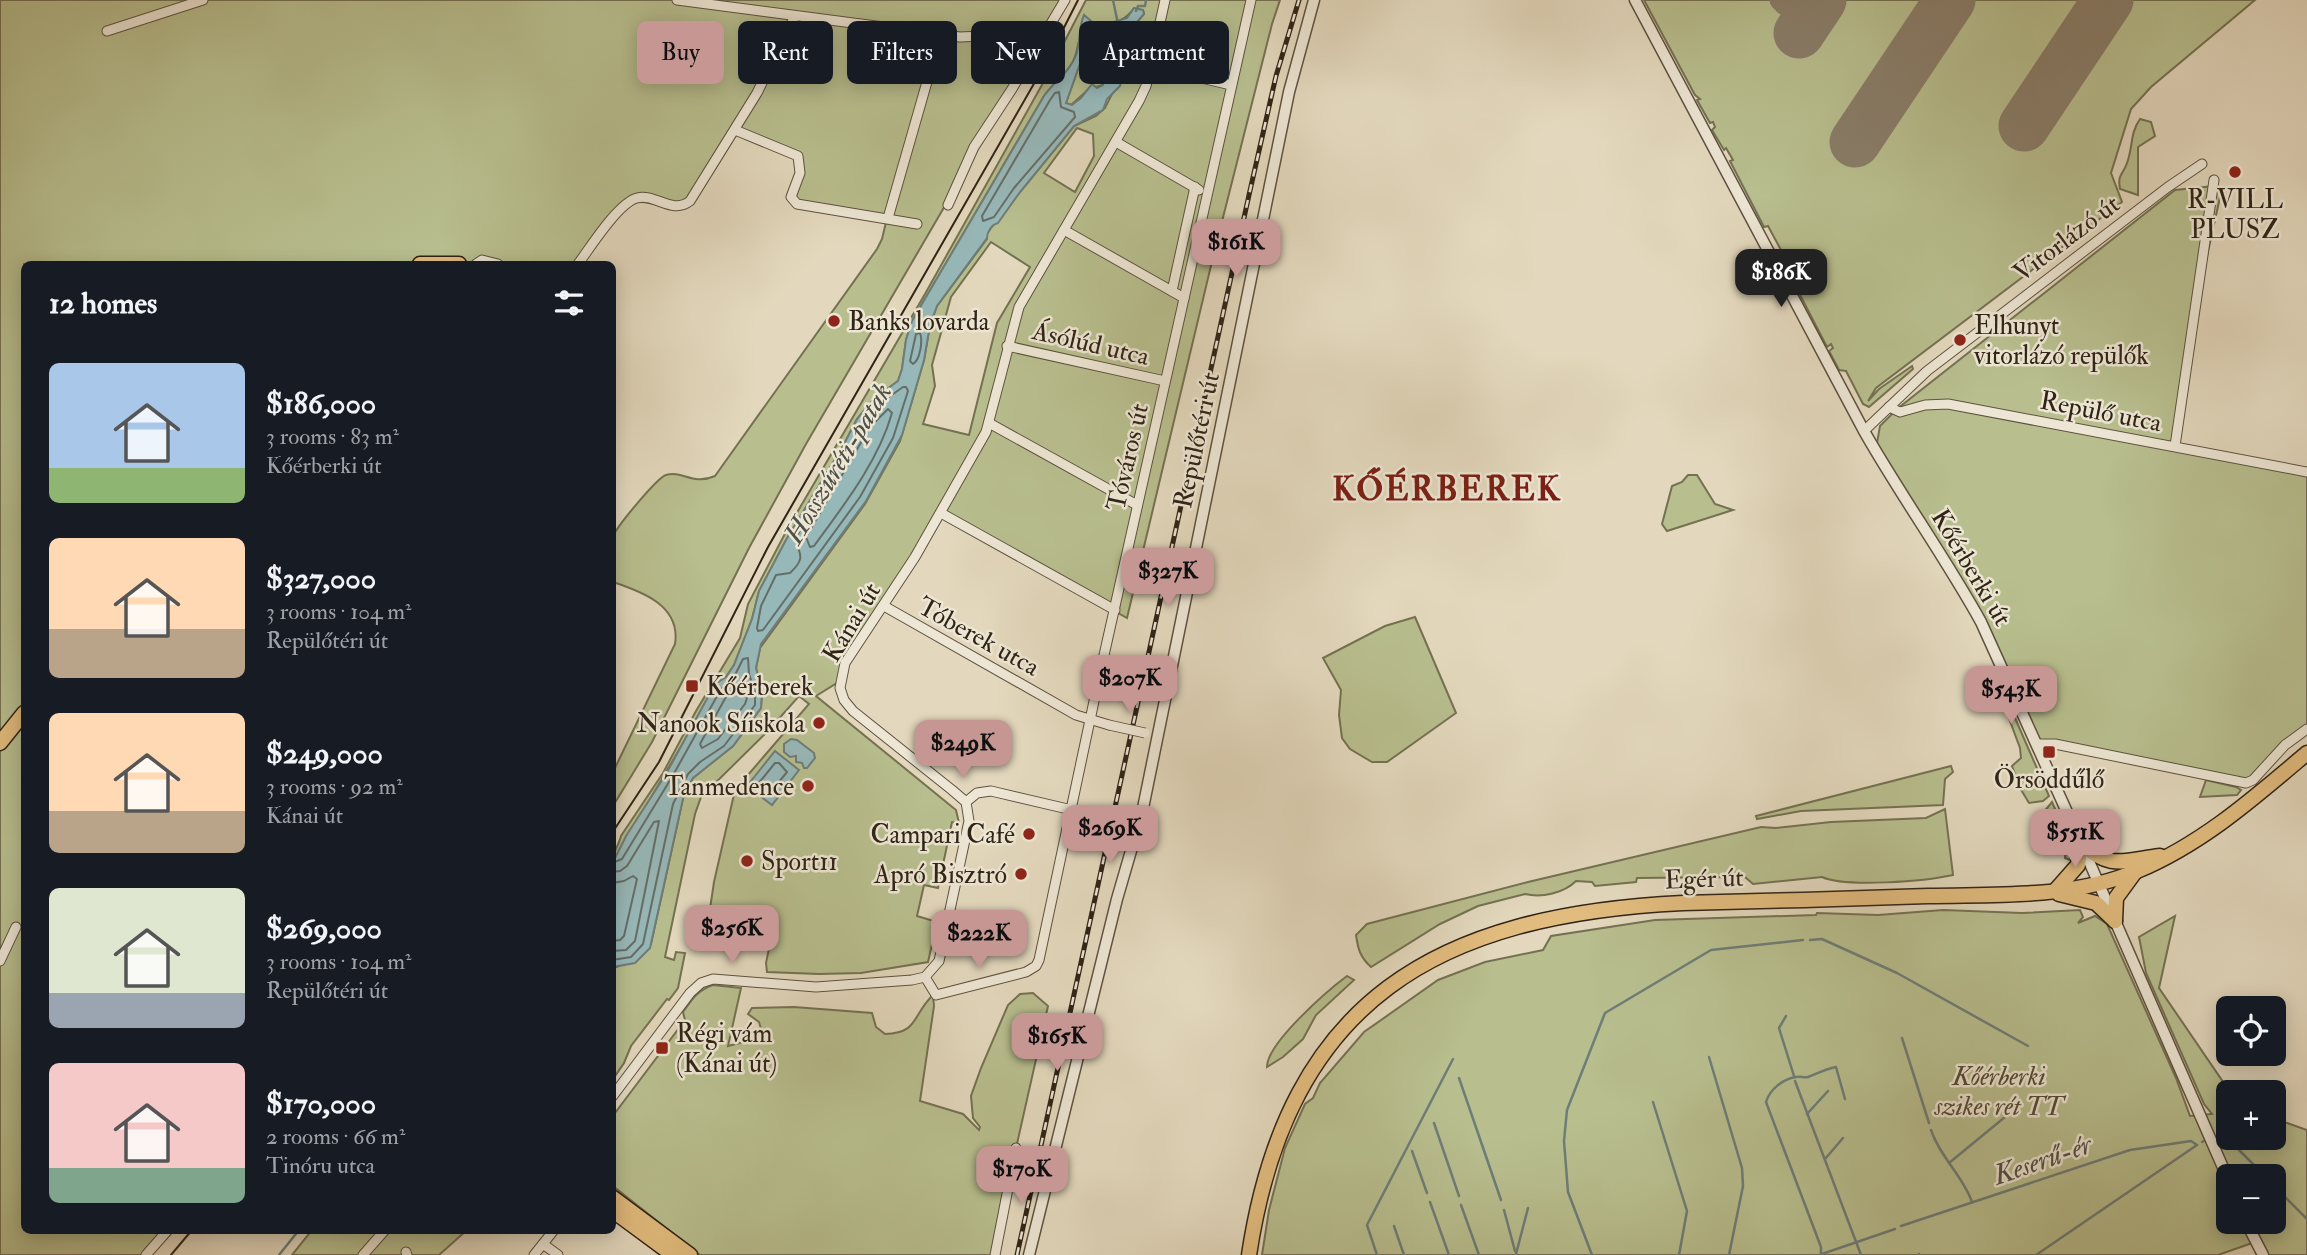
<!DOCTYPE html>
<html lang="en">
<head>
<meta charset="utf-8">
<style>
	:root { --surface:#171b24; --page:#242831; --text:#f1f3f6; --muted:#9ea1a6; --accent:#c59692 }
	body { margin:0; font-family:"IM FELL Double Pica",serif; background:var(--page); color:var(--text); height:100vh; display:flex; flex-direction:column; font-size:26px; white-space:nowrap }
	* { box-sizing:border-box; margin:0 }
	p { font-size:23px; color:var(--muted) }
	.icon { flex:none; width:38px; height:38px; fill:none; stroke:currentColor; stroke-width:2; stroke-linecap:round; stroke-linejoin:round }
	.map { position:relative; flex:1; overflow:hidden }
	.drawer { position:absolute; left:21px; top:261px; width:595px; height:973px; display:flex; flex-direction:column; background:var(--surface); border-radius:10px; box-shadow:0 4px 18px #0003 }
	.drawer>* { flex:none }
	.hud { position:absolute; left:637px; top:21px; width:665px; height:63px; display:flex; gap:14px }
	.tools { position:absolute; left:2216px; top:996px; display:grid; gap:14px }
	.tools a { display:grid; place-items:center; width:70px; height:70px; border-radius:10px; background:var(--surface); box-shadow:0 4px 18px #0003; font-size:35px }
	.price { position:absolute; translate:-50% -60px; padding:0 16px; border-radius:14px; background:var(--accent); color:#111; font-size:23px; line-height:46px; filter:drop-shadow(0 2px 4px #0008) }
	.price::after { content:''; position:absolute; left:50%; top:42px; width:21px; height:16px; margin-left:-10px; background:inherit; clip-path:polygon(0 0,100% 0,50% 100%) }
	.price.active { background:#222; color:#fff }
	ul { padding:0; list-style:none }
	li { display:flex; align-items:center; gap:21px; height:175px; padding:0 28px }
	li span { display:grid; place-items:center; flex:none; width:196px; height:140px; border-radius:10px; color:#555 }
	li>.icon { margin-inline-start:auto }
	span .icon { width:84px; height:84px; fill:#fffc; stroke-width:1 }
	li b { font-size:30px }
	h2 { display:flex; justify-content:space-between; align-items:center; height:84px; padding:0 28px; font-size:30px }
	.chip { padding:0 24px; border-radius:10px; background:var(--surface); box-shadow:0 4px 18px #0003; font-size:24px; line-height:63px }
	.chip.active { background:var(--accent); color:#111 }
	.map>svg:first-child { display:block }
	.green { fill:#b8be8e; stroke:#747152; stroke-width:2; fill-rule:evenodd }
	.water { fill:#97b8b9; stroke:#6e7d78; stroke-width:2; fill-rule:evenodd }
	.lines { fill:none; stroke-linecap:round; stroke-linejoin:round }
	.shore { stroke:#646e68; stroke-width:2 }
	.stream { stroke:#6e7d78; stroke-width:2.5 }
	.taxiway { stroke:#8a7e6a; stroke-width:21 }
	.runway { stroke:#8a7e6a; stroke-width:51 }
	.minor-casing { stroke:#5d5140; stroke-width:11 }
	.tertiary-casing { stroke:#5d5140; stroke-width:13 }
	.primary-casing { stroke:#302416; stroke-width:17 }
	.minor { stroke:#ede6d4; stroke-width:9 }
	.tertiary { stroke:#ede6d4; stroke-width:10 }
	.primary { stroke:#e2bc7e; stroke-width:14 }
	.tram { stroke:#302416; stroke-width:2 }
	.rail-casing { stroke:#302416; stroke-width:5 }
	.rail { stroke:#ede6d4; stroke-width:2.5; stroke-dasharray:8; stroke-linecap:butt }
	.minor-bridge-casing { stroke:#5d5140; stroke-width:11; stroke-linecap:butt }
	.minor-bridge { stroke:#ede6d4; stroke-width:9 }
	.poi-dot { fill:#8f2418; stroke:#ede6d4; stroke-width:2.5 }
	.labels { text-anchor:middle; stroke-width:5; stroke-linejoin:round; paint-order:stroke }
	.poi-label { font-size:26px; fill:#302416; stroke:#ede6d4; text-anchor:start }
	.street-label { font-size:26px; fill:#302416; stroke:#ede6d4 }
	.park-label { font-size:26px; font-style:italic; fill:#524a34; stroke:#ede6d4 }
	.water-label { font-size:28px; font-style:italic; fill:#4f5047; stroke:#ede6d4 }
	.district-label { font-size:33px; font-weight:bold; letter-spacing:2px; fill:#7a1f14; stroke:#ede6d4 }
</style>
</head>
<body>
<div class="map">
<svg width="2307" height="1255" viewBox="0 0 2307 1255">
	<rect width="100%" height="100%" fill="#e3d8bd"/>
	<filter id="stains"><feTurbulence type="fractalNoise" baseFrequency=".00286" numOctaves="4"/><feColorMatrix values="0 0 0 0 .2 0 0 0 0 .09 0 0 0 0 .02 0 0 0 .5 -.17"/></filter>
	<radialGradient id="worn" r=".72"><stop offset=".6" stop-color="#630" stop-opacity="0"/><stop offset="1" stop-color="#630" stop-opacity=".3"/></radialGradient>
	<g class="green">
		<path d="M0,0H1065L806,444L749,548L652,742L613,806V772L675,644C681,606 643,592 613,582C613,570 609,547 613,537C615,528 658,477 666,475C683,470 692,486 715,476L877,249L882,239L887,218L793,202L798,180V156L736,130L684,206L633,199L578,264H24V1230H174L151,1255H0Z"/>
		<path d="M1086,0H1280L1272,24L1214,253L1127,618L941,513L851,653L840,681L816,696L956,810L959,823L952,822L938,888L924,885L917,916L937,922L928,962L861,973L819,974L767,972L766,963L771,939L708,922L714,882L735,790L809,704L799,696L767,732L701,797L695,814L665,957L674,960L676,952L685,953L678,988L669,1000L667,999L631,1046L624,1063L613,1079V967H617L651,944L684,794L693,778L733,746L761,708L762,691L756,668L760,648L865,504L900,441L924,360L930,325L937,306L987,239V234L993,225L1074,126L1096,116L1105,108L1112,94L1130,34L1136,23L1144,14L1143,10L1134,8C1119,30 1099,20 1082,36C1077,41 1078,50 1075,57C1069,73 1054,82 1044,96L912,321L906,340L902,369L898,381L875,398L857,419L842,448L786,540L759,591L752,619L734,665L726,677L719,682L613,862C612,853 619,845 621,836L663,773L696,711L740,638L748,604L788,528L925,294L1043,83ZM1077,128L1093,134L1094,156L1075,192L1044,173ZM991,242L1030,267L997,323L969,435L923,424L935,386L932,365L951,297Z"/>
		<path d="M1644,0H2255L2151,87L2131,109L2111,173L2122,202L1876,388L1868,401L1879,389L1912,366L1913,369L1869,407L1863,404L1846,371L1839,370L1829,351L1833,348L1831,344L1827,347L1798,291L1802,289L1800,286H1795L1789,275L1792,271L1787,260L1783,263L1778,253L1781,250L1768,226L1764,227L1730,161L1733,160L1726,148L1724,150L1712,130L1715,127L1713,122L1710,123L1697,100L1700,99L1695,95Z"/>
		<path d="M1126,29L1128,35L1127,44L1119,49L1123,57L1117,64L1109,67L1103,85L1089,89L1071,105L1066,103L1083,55L1099,44V41L1093,36L1107,31Z"/>
		<path d="M2140,119L2151,122L2155,136L2138,147V195L2120,189C2117,174 2123,175 2127,163C2133,147 2130,133 2140,119Z"/>
		<path d="M2214,186L2221,193L2195,310L2175,446L2307,472V729L2253,780L2037,744L1981,622L1890,477L1877,443L1880,426L1897,409L2175,190Z"/>
		<path d="M1688,475H1697L1715,504L1733,510L1667,531L1662,524L1672,486L1682,482Z"/>
		<path d="M1415,617L1456,713L1387,762H1372L1350,749L1342,738L1339,715L1341,690L1323,658L1385,626Z"/>
		<path d="M1995,672L2049,796L2043,801L2029,803L2020,788L2012,766L2021,758L2020,748L1992,673Z"/>
		<path d="M1951,766L1953,772L1945,779L1943,805L1801,811L1757,819L1756,816Z"/>
		<path d="M2206,780L2236,787L2241,790L2237,795L2200,797Z"/>
		<path d="M2052,802C2060,821 2071,839 2070,860L2065,858L2066,843L2060,840L2053,824H2050L2043,813Z"/>
		<path d="M1945,809L1953,875C1926,881 1846,888 1822,877L1753,884L1745,877L1637,878L1636,882L1595,886L1592,882L1576,881C1564,893 1542,898 1525,894L1478,906L1440,924L1371,967C1360,957 1358,949 1356,935L1367,924L1528,882L1761,827L1776,828L1831,822L1926,818Z"/>
		<path d="M1943,910L2022,913L2080,910L2083,917L2078,923L2095,916L2107,924L2176,1078L2190,1116L2212,1114L2204,1104L2146,973L2139,937L2175,916L2159,988L2230,1092H2228V1138H2273V1118L2307,1130V1255H2263L2255,1242L2218,1255H1262L1269,1210L1285,1148L1305,1104L1313,1098L1320,1083L1364,1032L1438,980L1485,962L1543,950L1551,936L1655,920L1816,915L1817,913L1878,915ZM2228,1176H2273V1222H2228Z"/>
		<path d="M1347,976L1354,980L1316,1015L1303,1039L1283,1057L1267,1067C1267,1043 1327,991 1347,976Z"/>
		<path d="M713,985L741,988L728,1046L751,1040L762,1032L759,1022L748,1014L752,1008L794,1007L872,1013L876,1027L885,1034C919,1033 912,1015 933,995L934,1006L920,1101L963,1114L979,1130L980,1127L973,1118L971,1096L981,1068L1008,1005L1020,994L1033,993L1048,1006L992,1255H700L613,1186L612,1117L685,1020L683,1012C692,999 698,990 713,985Z"/>
		<path d="M312,1230H467L439,1255H292Z"/>
	</g>
	<g class="water">
		<path d="M1134,8L1143,10L1144,14L1136,23L1131,34L1133,42L1129,50L1120,86L1107,99L1103,110L1074,126L1020,192L998,223C991,225 987,232 987,238L937,306L930,325L924,360L902,435L866,501L761,644L756,668L762,691L761,708L733,746L693,778L684,794L650,948L635,963L613,967V862L626,836L666,774L715,684L726,677L734,665L752,619L759,591L786,540L842,448L857,419L875,398L898,381L902,369L906,340L912,321L1044,96C1054,81 1070,72 1076,55C1081,41 1078,29 1084,15L1098,27L1127,18ZM1126,29L1128,35L1127,44L1122,46L1117,45L1116,48L1123,53V57L1103,72V85L1097,88L1092,84L1081,98L1072,105L1066,103L1083,55L1100,41L1095,40L1093,36L1107,31Z"/>
		<path d="M791,739L797,740L814,753L815,758L807,768H804L802,763L796,762V756L790,757L784,752V744Z"/>
		<path d="M775,751L799,770L772,805L747,786Z"/>
	</g>
	<g class="lines">
		<g class="shore">
			<path d="M1059,92L1061,107L1074,112L1075,117L1014,188L994,217L983,221L982,216L1050,100L1055,93Z"/>
			<path d="M920,333C923,341 920,360 913,364L910,361L916,334Z"/>
			<path d="M903,387H906L908,391L893,438L860,497L763,630L758,631L757,628L761,606L776,575L790,573C806,558 800,555 795,539L863,423L879,404Z"/>
			<path d="M888,409L892,413C878,462 844,505 814,546L810,547L806,537L870,427Z"/>
			<path d="M740,686L745,688L747,698L745,704L718,739L702,748L700,744L727,695Z"/>
			<path d="M775,763H779L787,772L769,794L758,784Z"/>
			<path d="M612,863L622,859L672,777L721,689L732,681L743,659L748,658L749,674L755,692V705L724,746L700,762L688,774L673,804L643,944L631,957L612,960"/>
			<path d="M612,872L620,871L627,866L654,822L659,821L635,941L626,950L612,951"/>
			<path d="M612,883L624,881L633,876L637,879L624,936L620,940L612,941"/>
		</g>
		<g class="stream">
			<path d="M1113,0L1118,24"/>
			<path d="M1136,11L1138,6H1145L1146,0"/>
			<path d="M1810,940L1822,939L1897,973L2028,1046"/>
			<path d="M1786,1016L1779,1028L1794,1076"/>
			<path d="M1902,1038L1929,1123"/>
			<path d="M1709,1057L1742,1168L1743,1186L1729,1255"/>
			<path d="M1459,1078L1501,1200"/>
			<path d="M1795,1081L1861,1255"/>
			<path d="M1653,1102L1687,1211L1679,1255"/>
			<path d="M1807,1114L1828,1091"/>
			<path d="M1434,1123L1459,1196"/>
			<path d="M1931,1130C1940,1157 1963,1176 1972,1202"/>
			<path d="M2218,1135H2224L2265,1176"/>
			<path d="M2202,1142L2204,1141"/>
			<path d="M1412,1151L1427,1193"/>
			<path d="M1825,1159L1843,1138"/>
			<path d="M1949,1163L2016,1108"/>
			<path d="M2273,1185L2307,1219"/>
			<path d="M1430,1202L1449,1255"/>
			<path d="M1461,1205L1479,1255"/>
			<path d="M1504,1210L1515,1251"/>
			<path d="M1394,1226L1404,1255"/>
			<path d="M1901,1226L2130,1150L2191,1141L2197,1145"/>
			<path d="M1516,1254L1528,1208"/>
			<path d="M1822,1254L1895,1229"/>
			<path d="M279,1255L299,1230"/>
			<path d="M1377,1255L1367,1225L1453,1059"/>
			<path d="M1592,1255L1568,1192L1564,1141L1567,1110L1605,1013L1711,950L1803,940"/>
			<path d="M1821,1255V1247L1766,1102C1770,1089 1783,1079 1796,1077C1802,1076 1803,1078 1808,1077C1818,1073 1826,1069 1836,1067L1845,1099"/>
			<path d="M1919,1255V1254"/>
			<path d="M2036,1255L2197,1145"/>
		</g>
		<path class="taxiway" d="M1780,0L1785,5L1808,19"/>
		<g class="runway">
			<path d="M1799,33L1821,0"/>
			<path d="M2024,126L2108,0"/>
			<path d="M1855,142L1950,0"/>
		</g>
		<defs>
			<g id="minor">
				<path d="M677,0L960,37L1030,34L1041,38"/>
				<path d="M107,31L203,0"/>
				<path d="M1151,66L1231,85"/>
				<path d="M735,130L798,156L800,173L791,197L797,204L917,224"/>
				<path d="M1116,142L1199,190"/>
				<path d="M948,205L974,147L1012,89L1065,0"/>
				<path d="M888,218L941,33"/>
				<path d="M1064,230L1184,298"/>
				<path d="M476,264L482,260L498,264"/>
				<path d="M578,264C590,248 618,203 637,198C655,193 672,215 690,201L757,93L795,16"/>
				<path d="M1172,291L1195,187"/>
				<path d="M1007,346L1165,381"/>
				<path d="M1889,407L1900,412L1925,405L1948,404L2307,472"/>
				<path d="M989,423L1137,505"/>
				<path d="M1864,431L1927,371L2168,187L2202,164"/>
				<path d="M2175,446L2214,180"/>
				<path d="M941,513L1115,610"/>
				<path d="M884,606L1076,715L1109,725"/>
				<path d="M2037,744H2055L2246,783L2253,780L2285,745L2307,729"/>
				<path d="M966,802L977,793L991,791L1072,810"/>
				<path d="M0,961L16,927"/>
				<path d="M925,977L936,995L1026,972L1036,966L1039,960L1100,673L1251,0"/>
				<path d="M612,1097L690,993L701,983L713,979L816,987L912,980L925,977L939,961L969,821L966,802L952,790L853,711L844,700L840,688L845,663L915,557L986,432L1019,307L1139,101L1146,86L1165,0"/>
				<path d="M543,1244L558,1255"/>
				<path d="M406,1252L407,1255"/>
				<path d="M146,1255L168,1230"/>
				<path d="M363,1255L385,1230"/>
				<path d="M534,1255L554,1230"/>
				<path d="M995,1255L1016,1148"/>
			</g>
			<g id="tertiary">
				<path d="M1635,0L1864,431C1901,496 1945,557 1981,622L2081,843L2228,1179"/>
				<path d="M2246,1222L2263,1255"/>
				<path d="M1029,1255L1117,899L1142,813L1289,92L1314,0"/>
			</g>
			<g id="primary">
				<path d="M420,264H459"/>
				<path d="M0,743L24,713"/>
				<path d="M2081,843C2110,871 2125,860 2160,856"/>
				<path d="M2055,891L2078,865L2081,843"/>
				<path d="M2059,894L2096,903L2115,921"/>
				<path d="M2115,921L2116,898L2135,872"/>
				<path d="M612,1197L690,1255"/>
				<path d="M612,1210L673,1255"/>
				<path d="M1249,1255C1288,998 1438,915 1683,903C1765,901 1846,899 1928,896C1998,894 2070,899 2137,871C2202,844 2254,798 2307,753"/>
			</g>
		</defs>
		<use href="#minor" class="minor-casing"/>
		<use href="#tertiary" class="tertiary-casing"/>
		<use href="#primary" class="primary-casing"/>
		<use href="#minor" class="minor"/>
		<use href="#tertiary" class="tertiary"/>
		<use href="#primary" class="primary"/>
		<g class="tram">
			<path d="M612,833L659,762L768,547L1047,61L1078,0"/>
			<path d="M171,1255L192,1230"/>
		</g>
		<defs>
			<path id="rail" d="M1017,1255L1249,195L1276,76L1299,0"/>
		</defs>
		<use href="#rail" class="rail-casing"/>
		<use href="#rail" class="rail"/>
		<defs>
			<path id="minor-bridge" d="M1109,725L1145,733"/>
		</defs>
		<use href="#minor-bridge" class="minor-bridge-casing"/>
		<use href="#minor-bridge" class="minor-bridge"/>
	</g>
	<g class="poi-dot">
		<circle cx="2235" cy="172" r="7"/>
		<circle cx="834" cy="321" r="7"/>
		<circle cx="1960" cy="340" r="7"/>
		<rect x="685" y="679" width="14" height="14" rx="3.5"/>
		<circle cx="819" cy="723" r="7"/>
		<rect x="2042" y="745" width="14" height="14" rx="3.5"/>
		<circle cx="808" cy="786" r="7"/>
		<circle cx="1029" cy="834" r="7"/>
		<circle cx="747" cy="861" r="7"/>
		<circle cx="1021" cy="874" r="7"/>
		<rect x="655" y="1041" width="14" height="14" rx="3.5"/>
	</g>
	<g class="labels">
		<g class="poi-label">
			<text x="2235" y="208" text-anchor="middle">R-VILL<tspan x="2235" dy="30">PLUSZ</tspan></text>
			<text x="848" y="330">Banks lovarda</text>
			<text x="1974" y="334">Elhunyt<tspan x="1974" dy="30">vitorlázó repülők</tspan></text>
			<text x="706" y="695">Kőérberek</text>
			<text x="805" y="732" text-anchor="end">Nanook Síiskola</text>
			<text x="2049" y="788" text-anchor="middle">Örsöddűlő</text>
			<text x="794" y="795" text-anchor="end">Tanmedence</text>
			<text x="1015" y="843" text-anchor="end">Campari Café</text>
			<text x="761" y="870">Sport11</text>
			<text x="1007" y="883" text-anchor="end">Apró Bisztró</text>
			<text x="676" y="1042">Régi vám<tspan x="676" dy="30">(Kánai út)</tspan></text>
		</g>
		<g class="street-label">
			<text transform="translate(2066 238) rotate(-37)" y="9">Vitorlázó út</text>
			<text transform="translate(1091 343) rotate(13)" y="9">Ásólúd utca</text>
			<text transform="translate(2101 411) rotate(11)" y="9">Repülő utca</text>
			<text transform="translate(1196 440) rotate(-78)" y="9">Repülőtéri út</text>
			<text transform="translate(1127 457) rotate(-77)" y="9">Tóváros út</text>
			<text transform="translate(1972 567) rotate(59)" y="9">Kőérberki út</text>
			<text transform="translate(851 622) rotate(-59)" y="9">Kánai út</text>
			<text transform="translate(979 636) rotate(29)" y="9">Tóberek utca</text>
			<text transform="translate(1704 878) rotate(-2)" y="9">Egér út</text>
		</g>
		<g class="park-label">
			<text x="1999" y="1085">Kőérberki<tspan x="1999" dy="30">szikes rét TT</tspan></text>
		</g>
		<g class="water-label">
			<text transform="translate(837 463) rotate(-59)" y="10">Hosszúréti-patak</text>
			<text transform="translate(2042 1159) rotate(-19)" y="10">Keserű-ér</text>
		</g>
		<g class="district-label">
			<text x="1447" y="500">KŐÉRBEREK</text>
		</g>
	</g>
	<rect width="100%" height="100%" filter="url(#stains)"/>
	<rect width="100%" height="100%" fill="url(#worn)"/>
</svg>
<div class="tools">
<a><svg class="icon" aria-label="locate" viewBox="0 0 24 24"><circle cx="12" cy="12" r="6"/><path d="M12 2v4M12 18v4M2 12h4M18 12h4"/></svg></a>
<a>+</a>
<a>−</a>
</div>
<b class="price" style="left:1236px;top:279px">$161K</b>
<b class="price active" style="left:1781px;top:309px">$186K</b>
<b class="price" style="left:1168px;top:608px">$327K</b>
<b class="price" style="left:1130px;top:715px">$207K</b>
<b class="price" style="left:2011px;top:726px">$543K</b>
<b class="price" style="left:963px;top:780px">$249K</b>
<b class="price" style="left:1110px;top:865px">$269K</b>
<b class="price" style="left:2075px;top:869px">$551K</b>
<b class="price" style="left:732px;top:965px">$256K</b>
<b class="price" style="left:979px;top:970px">$222K</b>
<b class="price" style="left:1057px;top:1073px">$165K</b>
<b class="price" style="left:1022px;top:1206px">$170K</b>
<div class="hud">
<a class="chip active">Buy</a>
<a class="chip">Rent</a>
<a class="chip">Filters</a>
<a class="chip">New</a>
<a class="chip">Apartment</a>
</div>
<section class="drawer">
<h2>12 homes<svg class="icon" aria-label="filters" viewBox="0 0 24 24"><path d="M4 7h16M4 17h16"/><circle cx="9" cy="7" r="2"/><circle cx="15" cy="17" r="2"/></svg></h2>
<ul>
<li><span style="background:linear-gradient(#a9c7e8 75%,#8fb573 0)"><svg class="icon" aria-label="home" viewBox="0 0 24 24"><path d="M3 11l9-7 9 7M6 9v11h12V9"/></svg></span><div><b>$186,000</b><p>3 rooms · 83 m²</p><p>Kőérberki út</p></div></li>
<li><span style="background:linear-gradient(#ffd9b3 65%,#b9a48a 0)"><svg class="icon" aria-label="home" viewBox="0 0 24 24"><path d="M3 11l9-7 9 7M6 9v11h12V9"/></svg></span><div><b>$327,000</b><p>3 rooms · 104 m²</p><p>Repülőtéri út</p></div></li>
<li><span style="background:linear-gradient(#ffd9b3 70%,#b9a48a 0)"><svg class="icon" aria-label="home" viewBox="0 0 24 24"><path d="M3 11l9-7 9 7M6 9v11h12V9"/></svg></span><div><b>$249,000</b><p>3 rooms · 92 m²</p><p>Kánai út</p></div></li>
<li><span style="background:linear-gradient(#dfe7d0 75%,#9aa5b1 0)"><svg class="icon" aria-label="home" viewBox="0 0 24 24"><path d="M3 11l9-7 9 7M6 9v11h12V9"/></svg></span><div><b>$269,000</b><p>3 rooms · 104 m²</p><p>Repülőtéri út</p></div></li>
<li><span style="background:linear-gradient(#f6c9c9 75%,#7fa58c 0)"><svg class="icon" aria-label="home" viewBox="0 0 24 24"><path d="M3 11l9-7 9 7M6 9v11h12V9"/></svg></span><div><b>$170,000</b><p>2 rooms · 66 m²</p><p>Tinóru utca</p></div></li>
</ul>
</section>
</div>
</body>
</html>
